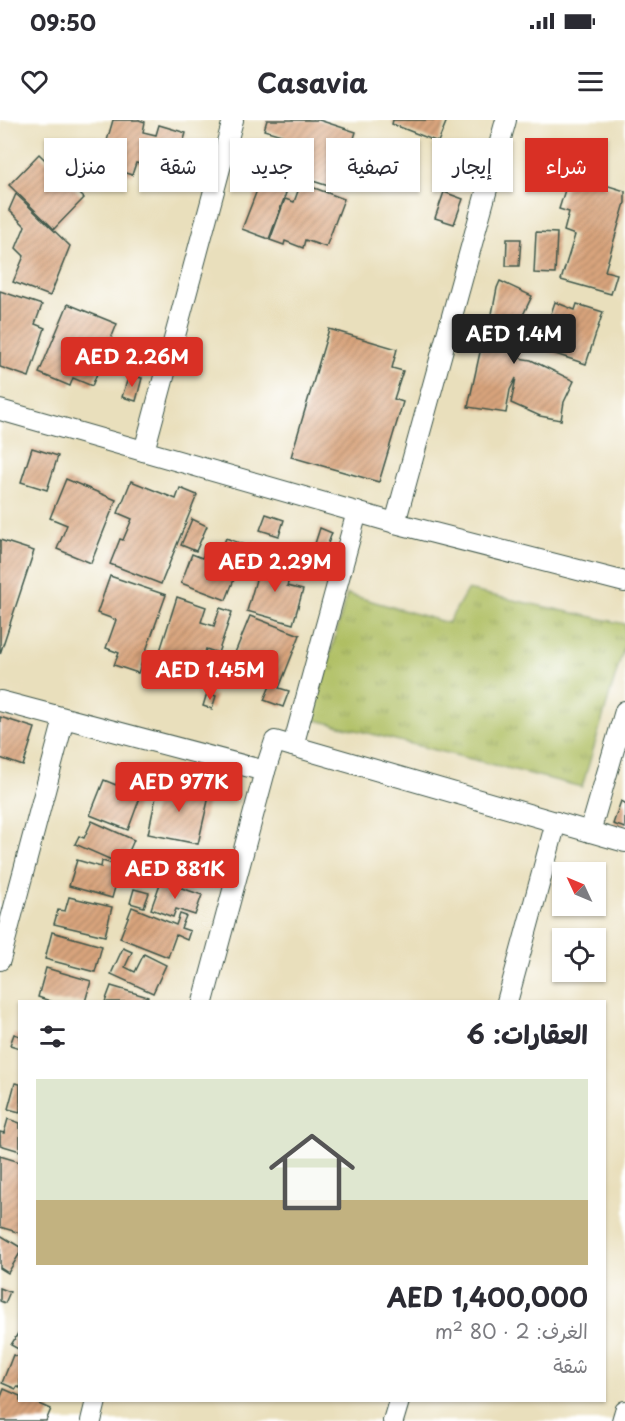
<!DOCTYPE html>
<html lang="ar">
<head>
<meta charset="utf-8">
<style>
	:root { --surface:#fff; --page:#f2f2f3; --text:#2b2b33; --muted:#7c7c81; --accent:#d93025 }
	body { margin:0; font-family:"Playpen Sans","Playpen Sans Arabic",sans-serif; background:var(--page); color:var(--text); direction:rtl; height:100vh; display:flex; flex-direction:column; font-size:22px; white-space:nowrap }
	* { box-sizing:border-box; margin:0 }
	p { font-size:20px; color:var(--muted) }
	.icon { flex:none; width:33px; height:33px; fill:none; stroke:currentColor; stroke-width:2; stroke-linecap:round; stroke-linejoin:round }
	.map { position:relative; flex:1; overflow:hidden; direction:ltr }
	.sheet { position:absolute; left:18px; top:880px; width:588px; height:402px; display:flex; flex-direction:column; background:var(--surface); border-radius:0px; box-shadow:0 2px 4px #0004; direction:rtl }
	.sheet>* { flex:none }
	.hud { position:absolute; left:18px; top:18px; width:590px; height:54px; direction:rtl; display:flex; gap:12px }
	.needle { width:39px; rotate:314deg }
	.fabs { position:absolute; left:552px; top:742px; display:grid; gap:12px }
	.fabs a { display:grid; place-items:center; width:54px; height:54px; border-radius:0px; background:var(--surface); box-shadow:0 2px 4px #0004; font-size:30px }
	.price { position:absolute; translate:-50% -51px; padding:0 14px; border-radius:6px; background:var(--accent); color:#fff; font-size:20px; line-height:39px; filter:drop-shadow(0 2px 3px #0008) }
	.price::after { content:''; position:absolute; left:50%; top:36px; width:18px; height:14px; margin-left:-9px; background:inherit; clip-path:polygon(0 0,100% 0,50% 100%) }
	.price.current { background:#222; color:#fff }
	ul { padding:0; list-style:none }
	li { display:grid; align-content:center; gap:12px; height:318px; padding:0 18px }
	li span { display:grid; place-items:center; height:186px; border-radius:0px; color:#555 }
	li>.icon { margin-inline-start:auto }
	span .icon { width:108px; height:108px; fill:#fffc; stroke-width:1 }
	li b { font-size:26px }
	h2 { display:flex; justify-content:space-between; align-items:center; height:72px; padding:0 18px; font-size:26px }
	.tag { padding:0 21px; border-radius:0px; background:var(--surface); box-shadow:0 2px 4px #0004; font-size:21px; line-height:54px }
	.tag.current { background:var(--accent); color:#fff }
	.status { display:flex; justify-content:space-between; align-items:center; height:42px; padding:0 30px; background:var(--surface); direction:ltr }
	.status svg { height:16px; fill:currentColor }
	header { display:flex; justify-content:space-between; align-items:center; height:78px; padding:0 18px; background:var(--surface); font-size:27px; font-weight:700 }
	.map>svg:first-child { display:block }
	.park { fill:url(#park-tufts); stroke:#667e4a; stroke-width:1.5 }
	.building { fill:url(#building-hatch) }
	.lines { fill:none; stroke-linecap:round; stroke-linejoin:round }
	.minor-casing { stroke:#3d5548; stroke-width:22 }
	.minor { stroke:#fff; stroke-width:20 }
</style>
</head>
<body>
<div class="status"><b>09:50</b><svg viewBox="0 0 49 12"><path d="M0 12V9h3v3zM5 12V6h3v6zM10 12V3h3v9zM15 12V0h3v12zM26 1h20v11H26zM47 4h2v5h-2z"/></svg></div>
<header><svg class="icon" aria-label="menu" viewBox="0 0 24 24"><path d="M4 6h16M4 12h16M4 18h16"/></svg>Casavia<svg class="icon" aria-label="heart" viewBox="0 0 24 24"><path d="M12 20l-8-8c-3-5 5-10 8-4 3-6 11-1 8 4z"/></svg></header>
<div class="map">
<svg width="625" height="1301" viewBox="0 0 625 1301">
	<defs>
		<pattern id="park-tufts" width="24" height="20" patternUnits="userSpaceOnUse" patternTransform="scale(1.5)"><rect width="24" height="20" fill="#aebe61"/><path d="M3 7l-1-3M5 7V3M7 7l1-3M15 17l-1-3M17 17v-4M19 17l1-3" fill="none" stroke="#8d9c51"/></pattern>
		<pattern id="building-hatch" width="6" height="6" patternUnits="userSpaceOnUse" patternTransform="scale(1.5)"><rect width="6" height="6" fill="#d9a47d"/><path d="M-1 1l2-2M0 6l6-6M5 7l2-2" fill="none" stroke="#af8767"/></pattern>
	</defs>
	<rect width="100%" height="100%" fill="#fff"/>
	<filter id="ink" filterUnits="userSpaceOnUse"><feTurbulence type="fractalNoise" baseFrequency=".0167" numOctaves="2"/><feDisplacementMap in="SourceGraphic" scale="12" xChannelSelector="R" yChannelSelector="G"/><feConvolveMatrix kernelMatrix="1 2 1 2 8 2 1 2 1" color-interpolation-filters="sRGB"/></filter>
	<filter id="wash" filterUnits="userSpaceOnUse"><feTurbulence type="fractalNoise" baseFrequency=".008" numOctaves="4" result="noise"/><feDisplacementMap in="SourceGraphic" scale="24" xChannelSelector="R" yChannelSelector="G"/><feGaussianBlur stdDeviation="1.35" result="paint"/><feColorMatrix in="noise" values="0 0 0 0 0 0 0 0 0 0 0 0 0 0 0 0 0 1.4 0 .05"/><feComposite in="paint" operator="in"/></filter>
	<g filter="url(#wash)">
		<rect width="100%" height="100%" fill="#e9dfbc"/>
		<path class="park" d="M467,470L625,504V524L582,667L312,599L347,474L448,503Z"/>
		<g id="blocks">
			<g class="building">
				<path d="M113,0H139L145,2L143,12L156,15L159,5L186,13L171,64L146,57L149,46L136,43L132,55L100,45Z"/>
				<path d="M267,0H319L356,12L338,69L275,49L285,16L264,10Z"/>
				<path d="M393,0H447L438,22L392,4Z"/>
				<path d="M39,34L84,78L54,109L9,65Z"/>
				<path d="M252,51L289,65L269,119L242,109L259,65L248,61Z"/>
				<path d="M570,54L625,71V83L605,151L617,154L611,174L561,160L575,115L564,111L569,92L559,89Z"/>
				<path d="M301,63L344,79L326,127L305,120L303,128L285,121L284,125L270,120L285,79L294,82Z"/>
				<path d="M444,72L463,79L454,104L435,98Z"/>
				<path d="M16,74L70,126L50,176L13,162L24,136L16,128L25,106L9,90Z"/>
				<path d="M536,112L557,113L555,154L534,153Z"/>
				<path d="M507,119H521L519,146H506Z"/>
				<path d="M500,161L532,176L514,214L512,224L522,229L518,238L531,240L574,261L564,282L561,300L540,296L511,283L516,258L510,270L506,293L468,287L484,214L491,199L497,168Z"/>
				<path d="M0,171L42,185L35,204L45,208L29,257L0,247Z"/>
				<path d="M555,182L575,190L577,184L603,192L586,244L528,225L533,210L544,214Z"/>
				<path d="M68,184L117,204L92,266L73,258L70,266L39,253Z"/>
				<path d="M329,209L397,229L392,248L403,251L394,279L403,282L379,362L291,337Z"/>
				<path d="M129,255L142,258L136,281L122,277Z"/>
				<path d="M32,328L58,336L47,370L21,362Z"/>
				<path d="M66,359L116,380L91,443L57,429L67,405L50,398Z"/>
				<path d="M131,361L176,379L180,368L197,375L161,464L110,444L120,419L123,420L132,399L118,393Z"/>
				<path d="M266,394L284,400L279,416L260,410Z"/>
				<path d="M192,399L207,406L196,431L181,425Z"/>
				<path d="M320,408L332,413L323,437L312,433Z"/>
				<path d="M226,418L247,426L226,480L181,463L192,434L202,438L206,429L220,434Z"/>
				<path d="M0,420L34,431L0,534Z"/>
				<path d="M262,439L293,447L287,466L303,470L293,504L247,491Z"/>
				<path d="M110,456L166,475L138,553L114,545L119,533L106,528L116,500L97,493Z"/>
				<path d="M177,477L206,487L201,502L214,506L220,488L232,492L218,533L206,529L195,564L154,550Z"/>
				<path d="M250,496L300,515L279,568L289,571L283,587L264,580L270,566L228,550Z"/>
				<path d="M207,573L216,576L212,589L203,586Z"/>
				<path d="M0,597L35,608L23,646L0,638Z"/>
				<path d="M123,646L148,656L128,710L90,695L104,660L116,665Z"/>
				<path d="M159,663L196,671V669L210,672L198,724L148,714Z"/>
				<path d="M621,681L625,683V708L613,704Z"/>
				<path d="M92,701L134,720L123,745L75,724L79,716L84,718Z"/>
				<path d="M77,740L101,747L102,741L121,746L112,778L69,766Z"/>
				<path d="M161,761L202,775L195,795L176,789L173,797L151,789Z"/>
				<path d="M134,769L149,773L144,787L130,783Z"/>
				<path d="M69,777L112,787L105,816L54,804L58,790L65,791Z"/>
				<path d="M132,787L176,805L180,794L186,796L181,808L190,811L187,820L176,815L168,837L120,818Z"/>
				<path d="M52,812L102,826L95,852L45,839Z"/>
				<path d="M123,828L132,832L125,847L135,852L144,834L166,845L153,873L111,854Z"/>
				<path d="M46,848L91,861L85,882H53L38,877Z"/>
				<path d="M111,866L148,877L147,882H105Z"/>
				<path d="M14,914L20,916V928L10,925Z"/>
				<path d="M15,963L20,964V992L8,989Z"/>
				<path d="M8,999L20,1003V1031L0,1025V1012L4,1013Z"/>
				<path d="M0,1036L20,1042V1113L0,1107Z"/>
				<path d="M0,1115L20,1127V1133L8,1153L0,1148Z"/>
				<path d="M0,1168L10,1172L5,1183L0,1181Z"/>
				<path d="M20,1210V1230L11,1225Z"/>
				<path d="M13,1235L20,1237V1268L17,1267L16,1269L2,1263Z"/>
				<path d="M4,1269L20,1276V1281H33L51,1289L46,1301H0V1279Z"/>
			</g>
		</g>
	</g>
	<g filter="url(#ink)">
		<use href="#blocks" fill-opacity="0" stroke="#3d5548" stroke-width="1.5"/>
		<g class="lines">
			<defs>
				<g id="minor">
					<path d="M0,290L395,403L625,462"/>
					<path d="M144,331L233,0"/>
					<path d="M395,403L506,0"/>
					<path d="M0,581L265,651L203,882"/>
					<path d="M293,626L357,392"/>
					<path d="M265,651L275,621L625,722"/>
					<path d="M590,712L625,591"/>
					<path d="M0,840L64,599"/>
					<path d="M507,882L556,702"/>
					<path d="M91,1301L96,1281"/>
					<path d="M393,1301L399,1281"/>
					<path d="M622,1301L625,1291"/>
				</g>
			</defs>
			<use href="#minor" class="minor-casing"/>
			<use href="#minor" class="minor"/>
		</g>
	</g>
</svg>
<div class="fabs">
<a><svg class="needle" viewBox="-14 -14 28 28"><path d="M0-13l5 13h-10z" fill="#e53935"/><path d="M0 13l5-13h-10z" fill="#7c7c81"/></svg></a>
<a><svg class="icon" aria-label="locate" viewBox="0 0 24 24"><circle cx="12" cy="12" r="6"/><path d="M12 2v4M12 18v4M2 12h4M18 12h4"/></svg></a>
</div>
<b class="price current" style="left:514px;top:245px">AED 1.4M</b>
<b class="price" style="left:132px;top:268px">AED 2.26M</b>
<b class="price" style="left:275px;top:473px">AED 2.29M</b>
<b class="price" style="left:210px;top:581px">AED 1.45M</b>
<b class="price" style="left:179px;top:693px">AED 977K</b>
<b class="price" style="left:175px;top:780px">AED 881K</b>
<div class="hud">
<a class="tag current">شراء</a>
<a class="tag">إيجار</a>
<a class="tag">تصفية</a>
<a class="tag">جديد</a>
<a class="tag">شقة</a>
<a class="tag">منزل</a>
</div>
<section class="sheet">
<h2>العقارات: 6<svg class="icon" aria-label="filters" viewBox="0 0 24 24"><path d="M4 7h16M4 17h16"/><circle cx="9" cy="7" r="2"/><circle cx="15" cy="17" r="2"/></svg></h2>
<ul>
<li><span style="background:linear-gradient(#dfe7d0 65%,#c2b280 0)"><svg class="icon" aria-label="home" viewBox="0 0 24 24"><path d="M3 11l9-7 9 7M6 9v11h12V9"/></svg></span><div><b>AED 1,400,000</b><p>الغرف: 2 · 80 m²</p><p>شقة</p></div></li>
</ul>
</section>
</div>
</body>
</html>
